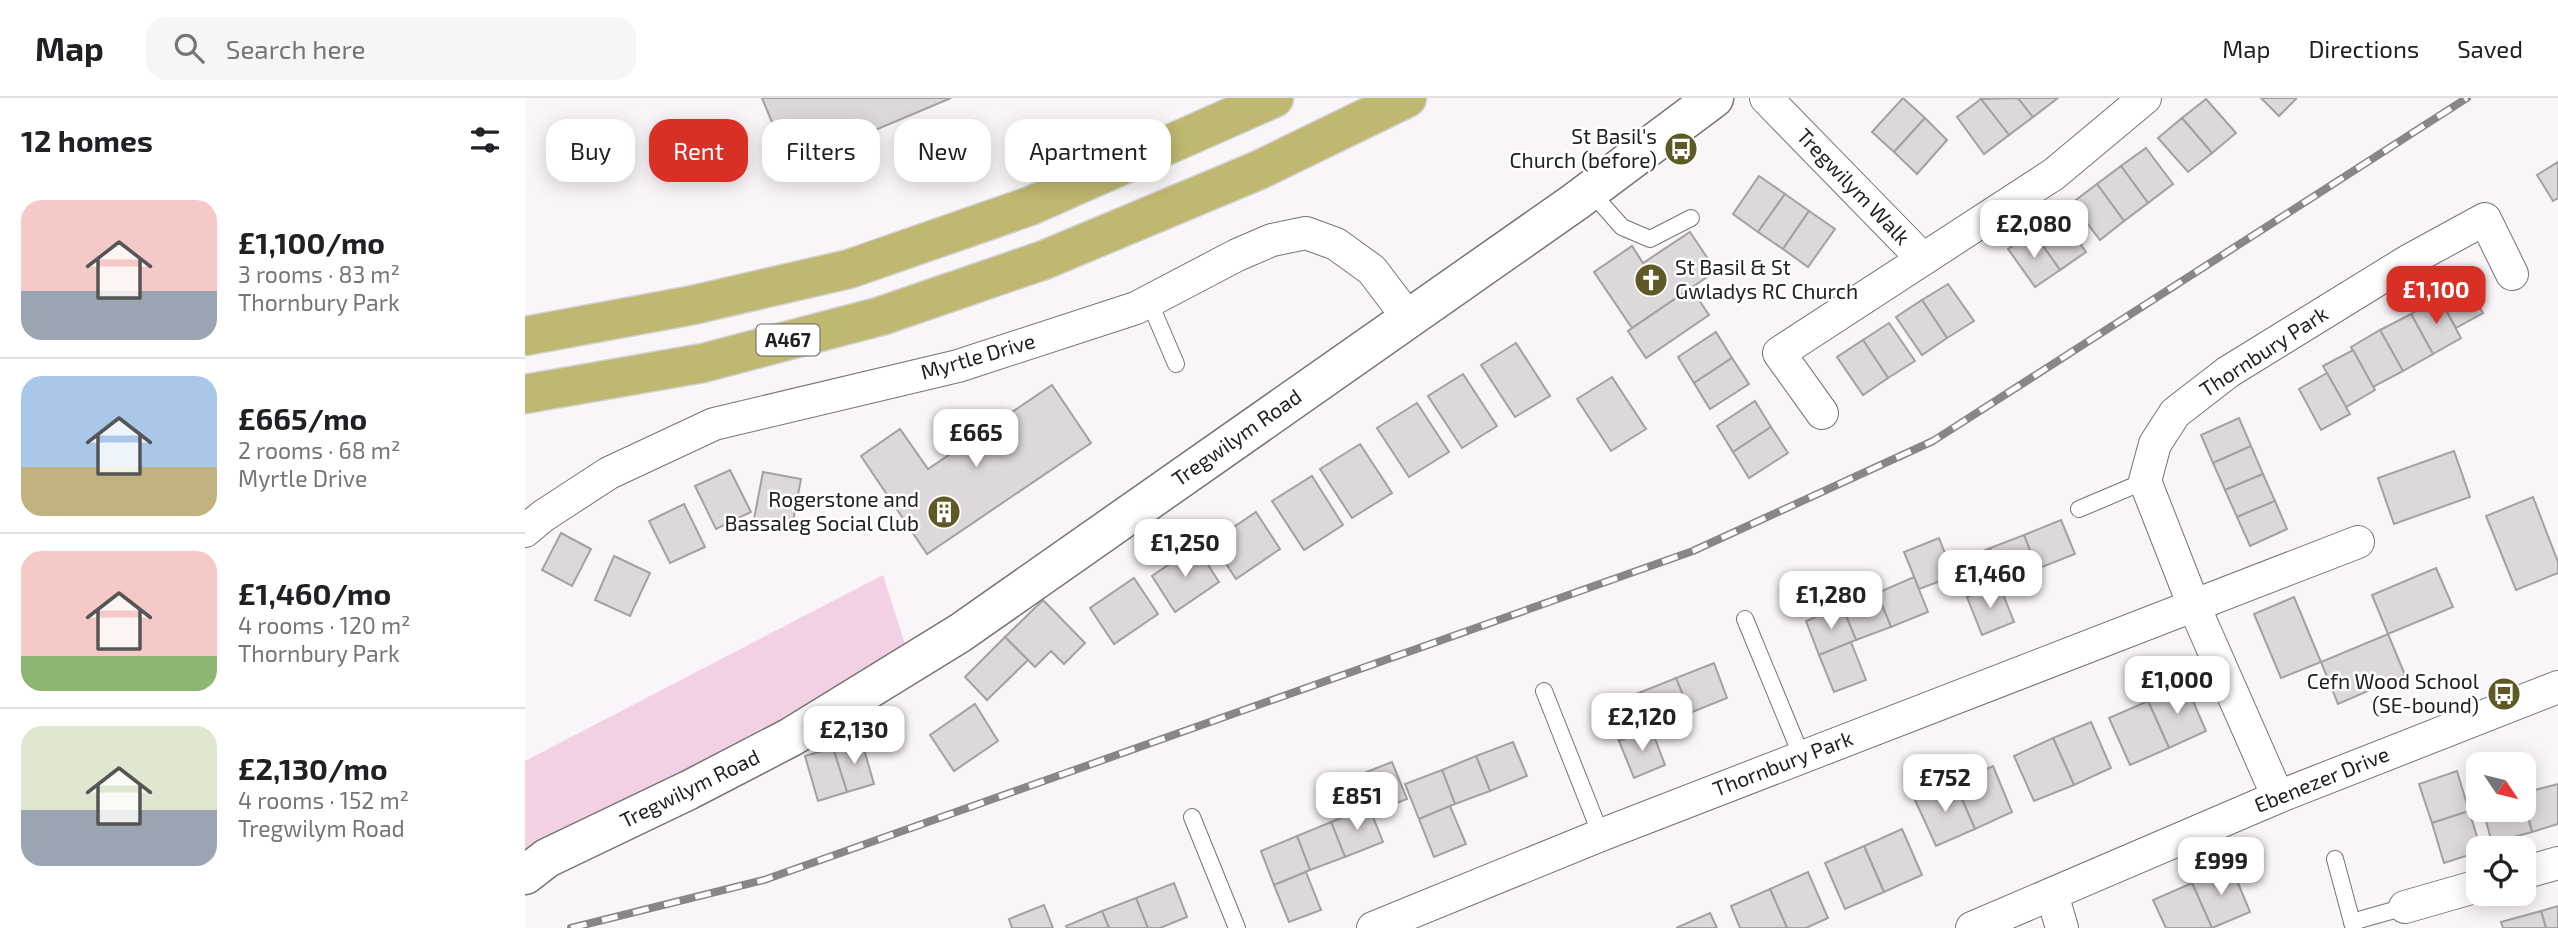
<!DOCTYPE html>
<html lang="en">
<head>
<meta charset="utf-8">
<style>
	:root { --surface:#fff; --page:#f6f6f6; --text:#202124; --muted:#757577; --line:#e0e0e0; --accent:#d93025 }
	body { margin:0; font-family:"Exo 2",sans-serif; background:var(--page); color:var(--text); height:100vh; display:flex; flex-direction:column; font-size:26px; white-space:nowrap }
	* { box-sizing:border-box; margin:0 }
	p { font-size:23px; color:var(--muted) }
	.icon { flex:none; width:38px; height:38px; fill:none; stroke:currentColor; stroke-width:2; stroke-linecap:round; stroke-linejoin:round }
	.map { position:relative; flex:1; overflow:hidden }
	.drawer { display:flex; flex-direction:column; background:var(--surface); width:525px }
	.drawer>* { flex:none }
	.hud { position:absolute; left:21px; top:21px; width:665px; height:63px; display:flex; gap:14px }
	.needle { width:46px; rotate:125deg }
	.buttons { position:absolute; left:1941px; top:654px; display:grid; gap:14px }
	.buttons a { display:grid; place-items:center; width:70px; height:70px; border-radius:14px; background:var(--surface); box-shadow:0 4px 18px #0003; font-size:35px }
	.price { position:absolute; translate:-50% -60px; padding:0 16px; border-radius:14px; background:#fff; color:#222; font-size:23px; line-height:46px; filter:drop-shadow(0 2px 4px #0008) }
	.price::after { content:''; position:absolute; left:50%; top:42px; width:21px; height:16px; margin-left:-10px; background:inherit; clip-path:polygon(0 0,100% 0,50% 100%) }
	.price.on { background:var(--accent); color:#fff }
	ul { padding:0; list-style:none }
	li { display:flex; align-items:center; gap:21px; height:175px; padding:0 21px }
	li+li { border-top:2px solid var(--line) }
	li span { display:grid; place-items:center; flex:none; width:196px; height:140px; border-radius:21px; color:#555 }
	li>.icon { margin-inline-start:auto }
	span .icon { width:84px; height:84px; fill:#fffc; stroke-width:1 }
	li b { font-size:30px }
	h2 { display:flex; justify-content:space-between; align-items:center; height:84px; padding:0 21px; font-size:30px }
	.tag { padding:0 24px; border-radius:21px; background:var(--surface); box-shadow:0 4px 18px #0003; font-size:24px; line-height:63px }
	.tag.on { background:var(--accent); color:#fff }
	header { display:flex; align-items:center; gap:42px; box-sizing:border-box; height:98px; padding:0 35px; background:var(--surface); border-bottom:2px solid var(--line) }
	header strong { font-size:33px }
	nav { display:flex; gap:38px; margin-inline-start:auto; font-size:24px }
	.search { width:490px; height:63px; background:var(--page); display:flex; align-items:center; gap:18px; box-sizing:border-box; padding:0 24px; border-radius:21px; color:var(--muted); font-size:26px }
	main { display:flex; flex:1; min-height:0 }
	.map>svg:first-child { display:block }
	.green { fill:#f3d1e4 }
	.building { fill:#ddd8db; stroke:#a5a0a3; stroke-width:2 }
	.lines { fill:none; stroke-linecap:round; stroke-linejoin:round }
	.service-casing { stroke:#777375; stroke-width:18 }
	.minor-casing { stroke:#777375; stroke-width:34 }
	.tertiary-casing { stroke:#777375; stroke-width:41 }
	.primary-casing { stroke:#d3d2d3; stroke-width:41 }
	.service { stroke:#fff; stroke-width:16 }
	.minor { stroke:#fff; stroke-width:32 }
	.tertiary { stroke:#fff; stroke-width:38 }
	.primary { stroke:#bfb870; stroke-width:38 }
	.rail-casing { stroke:#8a8688; stroke-width:8 }
	.rail { stroke:#fff; stroke-width:5; stroke-dasharray:16; stroke-linecap:butt }
	.labels { text-anchor:middle; stroke-width:5; stroke-linejoin:round; paint-order:stroke }
	.shield { fill:#fff; stroke:#646364; stroke-width:2 }
	.shield-label { font-size:19px; font-weight:bold; fill:#222021 }
	.poi-label { font-size:21px; fill:#222021; stroke:#fff; text-anchor:end }
	.street-label { font-size:21px; fill:#222021; stroke:#fff }
</style>
</head>
<body>
<header>
<strong>Map</strong>
<div class="search"><svg class="icon" aria-label="search" viewBox="0 0 24 24"><circle cx="10" cy="10" r="6"/><path d="M15 15l6 6"/></svg>Search here</div>
<nav><a>Map</a><a>Directions</a><a>Saved</a></nav>
</header>
<main>
<section class="drawer">
<h2>12 homes<svg class="icon" aria-label="filters" viewBox="0 0 24 24"><path d="M4 7h16M4 17h16"/><circle cx="9" cy="7" r="2"/><circle cx="15" cy="17" r="2"/></svg></h2>
<ul>
<li><span style="background:linear-gradient(#f6c9c9 65%,#9aa5b1 0)"><svg class="icon" aria-label="home" viewBox="0 0 24 24"><path d="M3 11l9-7 9 7M6 9v11h12V9"/></svg></span><div><b>£1,100/mo</b><p>3 rooms · 83 m²</p><p>Thornbury Park</p></div></li>
<li><span style="background:linear-gradient(#a9c7e8 65%,#c2b280 0)"><svg class="icon" aria-label="home" viewBox="0 0 24 24"><path d="M3 11l9-7 9 7M6 9v11h12V9"/></svg></span><div><b>£665/mo</b><p>2 rooms · 68 m²</p><p>Myrtle Drive</p></div></li>
<li><span style="background:linear-gradient(#f6c9c9 75%,#8fb573 0)"><svg class="icon" aria-label="home" viewBox="0 0 24 24"><path d="M3 11l9-7 9 7M6 9v11h12V9"/></svg></span><div><b>£1,460/mo</b><p>4 rooms · 120 m²</p><p>Thornbury Park</p></div></li>
<li><span style="background:linear-gradient(#dfe7d0 60%,#9aa5b1 0)"><svg class="icon" aria-label="home" viewBox="0 0 24 24"><path d="M3 11l9-7 9 7M6 9v11h12V9"/></svg></span><div><b>£2,130/mo</b><p>4 rooms · 152 m²</p><p>Tregwilym Road</p></div></li>
</ul>
</section>
<div class="map">
<svg width="2033" height="830" viewBox="0 0 2033 830">
	<rect width="100%" height="100%" fill="#faf5f8"/>
	<path class="green" d="M358,477L386,565L0,777V663Z"/>
	<g class="building">
		<path d="M237,0H426L265,68Z"/>
		<path d="M1378,0L1400,20L1369,54L1347,34Z"/>
		<path d="M1493,0L1508,19L1484,37L1456,1Z"/>
		<path d="M1493,0H1533L1508,19Z"/>
		<path d="M1736,0H1770L1771,1L1754,18Z"/>
		<path d="M1456,1L1484,37L1459,56L1432,19Z"/>
		<path d="M1681,1L1711,35L1687,55L1657,20Z"/>
		<path d="M1400,20L1422,42L1392,76L1369,54Z"/>
		<path d="M1657,20L1687,55L1663,74L1633,40Z"/>
		<path d="M1621,50L1648,86L1623,105L1596,68Z"/>
		<path d="M2033,64V100L2028,103L2012,77Z"/>
		<path d="M1596,68L1623,105L1599,123L1572,86Z"/>
		<path d="M1234,78L1260,96L1233,134L1208,116Z"/>
		<path d="M1572,86L1599,123L1575,142L1547,105Z"/>
		<path d="M1260,96L1284,113L1258,151L1233,134Z"/>
		<path d="M1284,113L1310,131L1283,169L1258,151Z"/>
		<path d="M1534,117L1561,154L1535,172L1508,134Z"/>
		<path d="M1165,134L1191,173L1107,230L1069,174L1107,148L1118,165Z"/>
		<path d="M1508,134L1535,172L1510,189L1483,151Z"/>
		<path d="M1936,175L1958,215L1931,230L1909,190Z"/>
		<path d="M1423,186L1449,223L1422,240L1397,202Z"/>
		<path d="M1166,190L1184,217L1121,260L1103,233Z"/>
		<path d="M1914,200L1936,240L1908,256L1886,216Z"/>
		<path d="M1397,202L1422,240L1397,257L1371,219Z"/>
		<path d="M1886,216L1908,256L1878,273L1855,232Z"/>
		<path d="M1364,225L1390,263L1363,280L1338,242Z"/>
		<path d="M1855,232L1878,273L1848,289L1826,249Z"/>
		<path d="M1191,234L1207,260L1169,285L1153,259Z"/>
		<path d="M1338,242L1363,280L1338,297L1312,259Z"/>
		<path d="M991,245L1025,298L990,319L956,267Z"/>
		<path d="M1828,252L1850,292L1821,309L1798,268Z"/>
		<path d="M1207,260L1224,286L1185,311L1169,285Z"/>
		<path d="M1802,275L1825,316L1796,332L1774,291Z"/>
		<path d="M938,276L972,328L937,350L903,298Z"/>
		<path d="M1087,279L1121,331L1086,353L1052,301Z"/>
		<path d="M527,287L566,345L402,456L336,358L375,331L403,371Z"/>
		<path d="M1230,303L1246,329L1208,354L1192,328Z"/>
		<path d="M892,305L924,354L884,379L852,330Z"/>
		<path d="M1714,320L1726,348L1688,365L1676,337Z"/>
		<path d="M1246,329L1263,355L1224,380L1208,354Z"/>
		<path d="M835,346L867,395L827,420L795,371Z"/>
		<path d="M1726,348L1738,376L1700,392L1688,365Z"/>
		<path d="M1929,353L1945,399L1869,426L1853,380Z"/>
		<path d="M205,372L226,414L191,431L170,388Z"/>
		<path d="M238,374L276,381L267,429L229,421Z"/>
		<path d="M1738,376L1750,403L1712,419L1700,392Z"/>
		<path d="M787,378L818,427L779,452L747,403Z"/>
		<path d="M2008,399L2033,464V475L1991,492L1961,418Z"/>
		<path d="M1750,403L1762,431L1725,448L1712,419Z"/>
		<path d="M159,406L180,449L145,465L124,423Z"/>
		<path d="M731,414L755,451L711,481L687,444Z"/>
		<path d="M1536,422L1550,456L1512,471L1499,437Z"/>
		<path d="M36,435L66,451L47,488L17,472Z"/>
		<path d="M1499,437L1512,471L1478,485L1465,450Z"/>
		<path d="M1414,440L1429,478L1394,491L1379,454Z"/>
		<path d="M671,448L694,484L650,514L627,478Z"/>
		<path d="M1465,450L1478,485L1442,499L1428,465Z"/>
		<path d="M89,458L125,475L105,518L70,502Z"/>
		<path d="M1911,470L1928,509L1863,536L1847,497Z"/>
		<path d="M1389,479L1403,514L1366,529L1352,495Z"/>
		<path d="M609,480L633,516L589,546L565,510Z"/>
		<path d="M1474,486L1489,524L1457,537L1442,499Z"/>
		<path d="M1352,495L1366,529L1331,542L1317,508Z"/>
		<path d="M1769,499L1796,564L1756,580L1729,516Z"/>
		<path d="M518,502L560,545L539,566L526,553L510,569L480,539Z"/>
		<path d="M1317,508L1331,542L1294,557L1281,523Z"/>
		<path d="M1863,536L1880,577L1813,606L1796,564Z"/>
		<path d="M480,539L503,562L462,602L440,579Z"/>
		<path d="M1326,544L1341,582L1309,594L1294,557Z"/>
		<path d="M1189,565L1202,600L1165,615L1151,580Z"/>
		<path d="M1151,580L1165,615L1130,628L1116,594Z"/>
		<path d="M1661,587L1681,633L1644,650L1623,603Z"/>
		<path d="M1116,594L1130,628L1094,643L1081,608Z"/>
		<path d="M1623,603L1644,650L1605,667L1584,620Z"/>
		<path d="M450,606L473,643L429,673L405,637Z"/>
		<path d="M1566,624L1586,670L1549,687L1528,640Z"/>
		<path d="M1126,630L1140,667L1109,680L1094,643Z"/>
		<path d="M1528,640L1549,687L1509,703L1489,658Z"/>
		<path d="M336,641L349,686L322,694L308,650Z"/>
		<path d="M988,644L1002,678L965,693L951,658Z"/>
		<path d="M308,650L322,694L293,703L280,658Z"/>
		<path d="M951,658L965,693L930,706L917,672Z"/>
		<path d="M867,664L882,701L846,715L831,678Z"/>
		<path d="M1468,668L1487,714L1450,731L1430,685Z"/>
		<path d="M917,672L930,706L894,721L880,686Z"/>
		<path d="M1932,673L1944,713L1907,725L1894,686Z"/>
		<path d="M1430,685L1450,731L1411,748L1390,702Z"/>
		<path d="M2033,686V726L2007,734L1998,695Z"/>
		<path d="M1998,703L2007,734L1967,745L1958,712H1998Z"/>
		<path d="M925,708L941,746L909,759L894,721Z"/>
		<path d="M844,709L858,744L820,759L806,724Z"/>
		<path d="M1944,713L1956,751H1953V754L1919,765L1907,725Z"/>
		<path d="M806,724L820,759L785,772L772,738Z"/>
		<path d="M1377,731L1397,777L1359,794L1339,748Z"/>
		<path d="M772,738L785,772L749,787L736,753Z"/>
		<path d="M1339,748L1359,794L1320,811L1300,765Z"/>
		<path d="M1706,768L1725,814L1687,830L1667,785Z"/>
		<path d="M781,774L796,812L764,824L749,787Z"/>
		<path d="M1283,774L1303,820L1281,830H1262L1245,791Z"/>
		<path d="M649,785L662,819L635,830H623L611,800Z"/>
		<path d="M1667,785L1687,830H1641L1628,802Z"/>
		<path d="M1245,791L1262,830H1215L1206,808Z"/>
		<path d="M611,800L623,830H584L577,813Z"/>
		<path d="M519,807L528,830H487L484,821Z"/>
		<path d="M2033,808V830H2021L2016,813Z"/>
		<path d="M577,813L584,830H542L541,828Z"/>
		<path d="M2016,813L2021,830H1978L1976,824Z"/>
		<path d="M1185,815L1192,830H1151Z"/>
	</g>
	<g class="lines">
		<defs>
			<g id="service">
				<path d="M1065,93L1097,129L1125,141L1166,120"/>
				<path d="M624,203L651,266"/>
				<path d="M1554,411L1620,383"/>
				<path d="M1220,521L1277,659"/>
				<path d="M1019,593L1076,737"/>
				<path d="M667,719L712,830"/>
				<path d="M1810,761L1827,824"/>
				<path d="M1829,830L1827,824L1880,809"/>
			</g>
			<g id="minor">
				<path d="M1241,0L1398,161"/>
				<path d="M1297,315L1254,255L1529,76L1620,0"/>
				<path d="M0,433L18,418L84,375L189,326L433,268L611,210L712,157L747,142L781,135L811,146L847,172L884,221"/>
				<path d="M1753,699L1669,508L1620,383L1630,346L1650,315L1703,274L1883,163L1960,121L1987,176"/>
				<path d="M1998,775L2033,765"/>
				<path d="M1527,796L1537,830"/>
				<path d="M1880,809L1953,788"/>
				<path d="M848,830L1076,737L1833,444"/>
				<path d="M1447,830L1753,699L2033,589"/>
			</g>
			<path id="tertiary" d="M0,777L22,760L164,692L266,639L435,535L1050,104L1189,0"/>
			<g id="primary">
				<path d="M0,238L168,207L324,171L505,108L749,0"/>
				<path d="M0,296L178,265L356,218L519,162L734,72L882,0"/>
			</g>
		</defs>
		<use href="#service" class="service-casing"/>
		<use href="#minor" class="minor-casing"/>
		<use href="#tertiary" class="tertiary-casing"/>
		<use href="#primary" class="primary-casing"/>
		<use href="#service" class="service"/>
		<use href="#minor" class="minor"/>
		<use href="#tertiary" class="tertiary"/>
		<use href="#primary" class="primary"/>
		<defs>
			<path id="rail" d="M46,830L239,782L1168,453L1408,343L1942,0"/>
		</defs>
		<use href="#rail" class="rail-casing"/>
		<use href="#rail" class="rail"/>
	</g>
	<defs>
		<symbol id="bus-disc" viewBox="-11 -11 22 22"><circle r="9.5" fill="#5e5925" stroke="#fff"/><path d="M-5-6H5V4H4V6H2V4H-2V6H-4V4H-5ZM-3.5-4V0h7V-4ZM-3.5 1.2v1.5H-2V1.2ZM2 1.2v1.5H3.5V1.2Z" fill="#fff"/></symbol>
		<symbol id="church-disc" viewBox="-11 -11 22 22"><circle r="9.5" fill="#5e5925" stroke="#fff"/><path d="M-1.2-6h2.4v3.5h3.3v2.4h-3.3V6h-2.4V-.1h-3.3v-2.4h3.3Z" fill="#fff"/></symbol>
		<symbol id="building-disc" viewBox="-11 -11 22 22"><circle r="9.5" fill="#5e5925" stroke="#fff"/><path d="M-4-6H4V6H1V3H-1V6H-4ZM-2.5-4.3h1.7v1.8h-1.7ZM.8-4.3h1.7v1.8H.8ZM-2.5-1h1.7V.8h-1.7ZM.8-1h1.7V.8H.8Z" fill="#fff"/></symbol>
	</defs>
	<g fill-rule="evenodd">
		<use href="#bus-disc" x="1137" y="32" width="38" height="38"/>
		<use href="#church-disc" x="1107" y="163" width="38" height="38"/>
		<use href="#building-disc" x="400" y="395" width="38" height="38"/>
		<use href="#bus-disc" x="1960" y="577" width="38" height="38"/>
	</g>
	<g class="labels">
		<rect class="shield" x="231.5" y="226.5" width="63" height="31" rx="5"/>
		<g class="shield-label">
			<text x="263" y="249">A467</text>
		</g>
		<g class="poi-label">
			<text x="1132" y="46">St Basil's<tspan x="1132" dy="24">Church (before)</tspan></text>
			<text x="1150" y="177" text-anchor="start">St Basil &amp; St<tspan x="1150" dy="24">Gwladys RC Church</tspan></text>
			<text x="394" y="409">Rogerstone and<tspan x="394" dy="24">Bassaleg Social Club</tspan></text>
			<text x="1954" y="591">Cefn Wood School<tspan x="1954" dy="24">(SE-bound)</tspan></text>
		</g>
		<g class="street-label">
			<text transform="translate(1328 89) rotate(46)" y="7">Tregwilym Walk</text>
			<text transform="translate(1739 254) rotate(-33)" y="7">Thornbury Park</text>
			<text transform="translate(453 259) rotate(-16)" y="7">Myrtle Drive</text>
			<text transform="translate(712 340) rotate(-35)" y="7">Tregwilym Road</text>
			<text transform="translate(1258 666) rotate(-21)" y="7">Thornbury Park</text>
			<text transform="translate(1797 682) rotate(-22)" y="7">Ebenezer Drive</text>
			<text transform="translate(165 691) rotate(-26)" y="7">Tregwilym Road</text>
		</g>
	</g>
</svg>
<div class="buttons">
<a><svg class="needle" viewBox="-14 -14 28 28"><path d="M0-13l5 13h-10z" fill="#e53935"/><path d="M0 13l5-13h-10z" fill="#757577"/></svg></a>
<a><svg class="icon" aria-label="locate" viewBox="0 0 24 24"><circle cx="12" cy="12" r="6"/><path d="M12 2v4M12 18v4M2 12h4M18 12h4"/></svg></a>
</div>
<b class="price" style="left:1509px;top:162px">£2,080</b>
<b class="price on" style="left:1911px;top:228px">£1,100</b>
<b class="price" style="left:451px;top:371px">£665</b>
<b class="price" style="left:660px;top:481px">£1,250</b>
<b class="price" style="left:1465px;top:512px">£1,460</b>
<b class="price" style="left:1306px;top:533px">£1,280</b>
<b class="price" style="left:1652px;top:618px">£1,000</b>
<b class="price" style="left:1117px;top:655px">£2,120</b>
<b class="price" style="left:329px;top:668px">£2,130</b>
<b class="price" style="left:1420px;top:716px">£752</b>
<b class="price" style="left:832px;top:734px">£851</b>
<b class="price" style="left:1696px;top:799px">£999</b>
<div class="hud">
<a class="tag">Buy</a>
<a class="tag on">Rent</a>
<a class="tag">Filters</a>
<a class="tag">New</a>
<a class="tag">Apartment</a>
</div>
</div>
</main>
</body>
</html>
